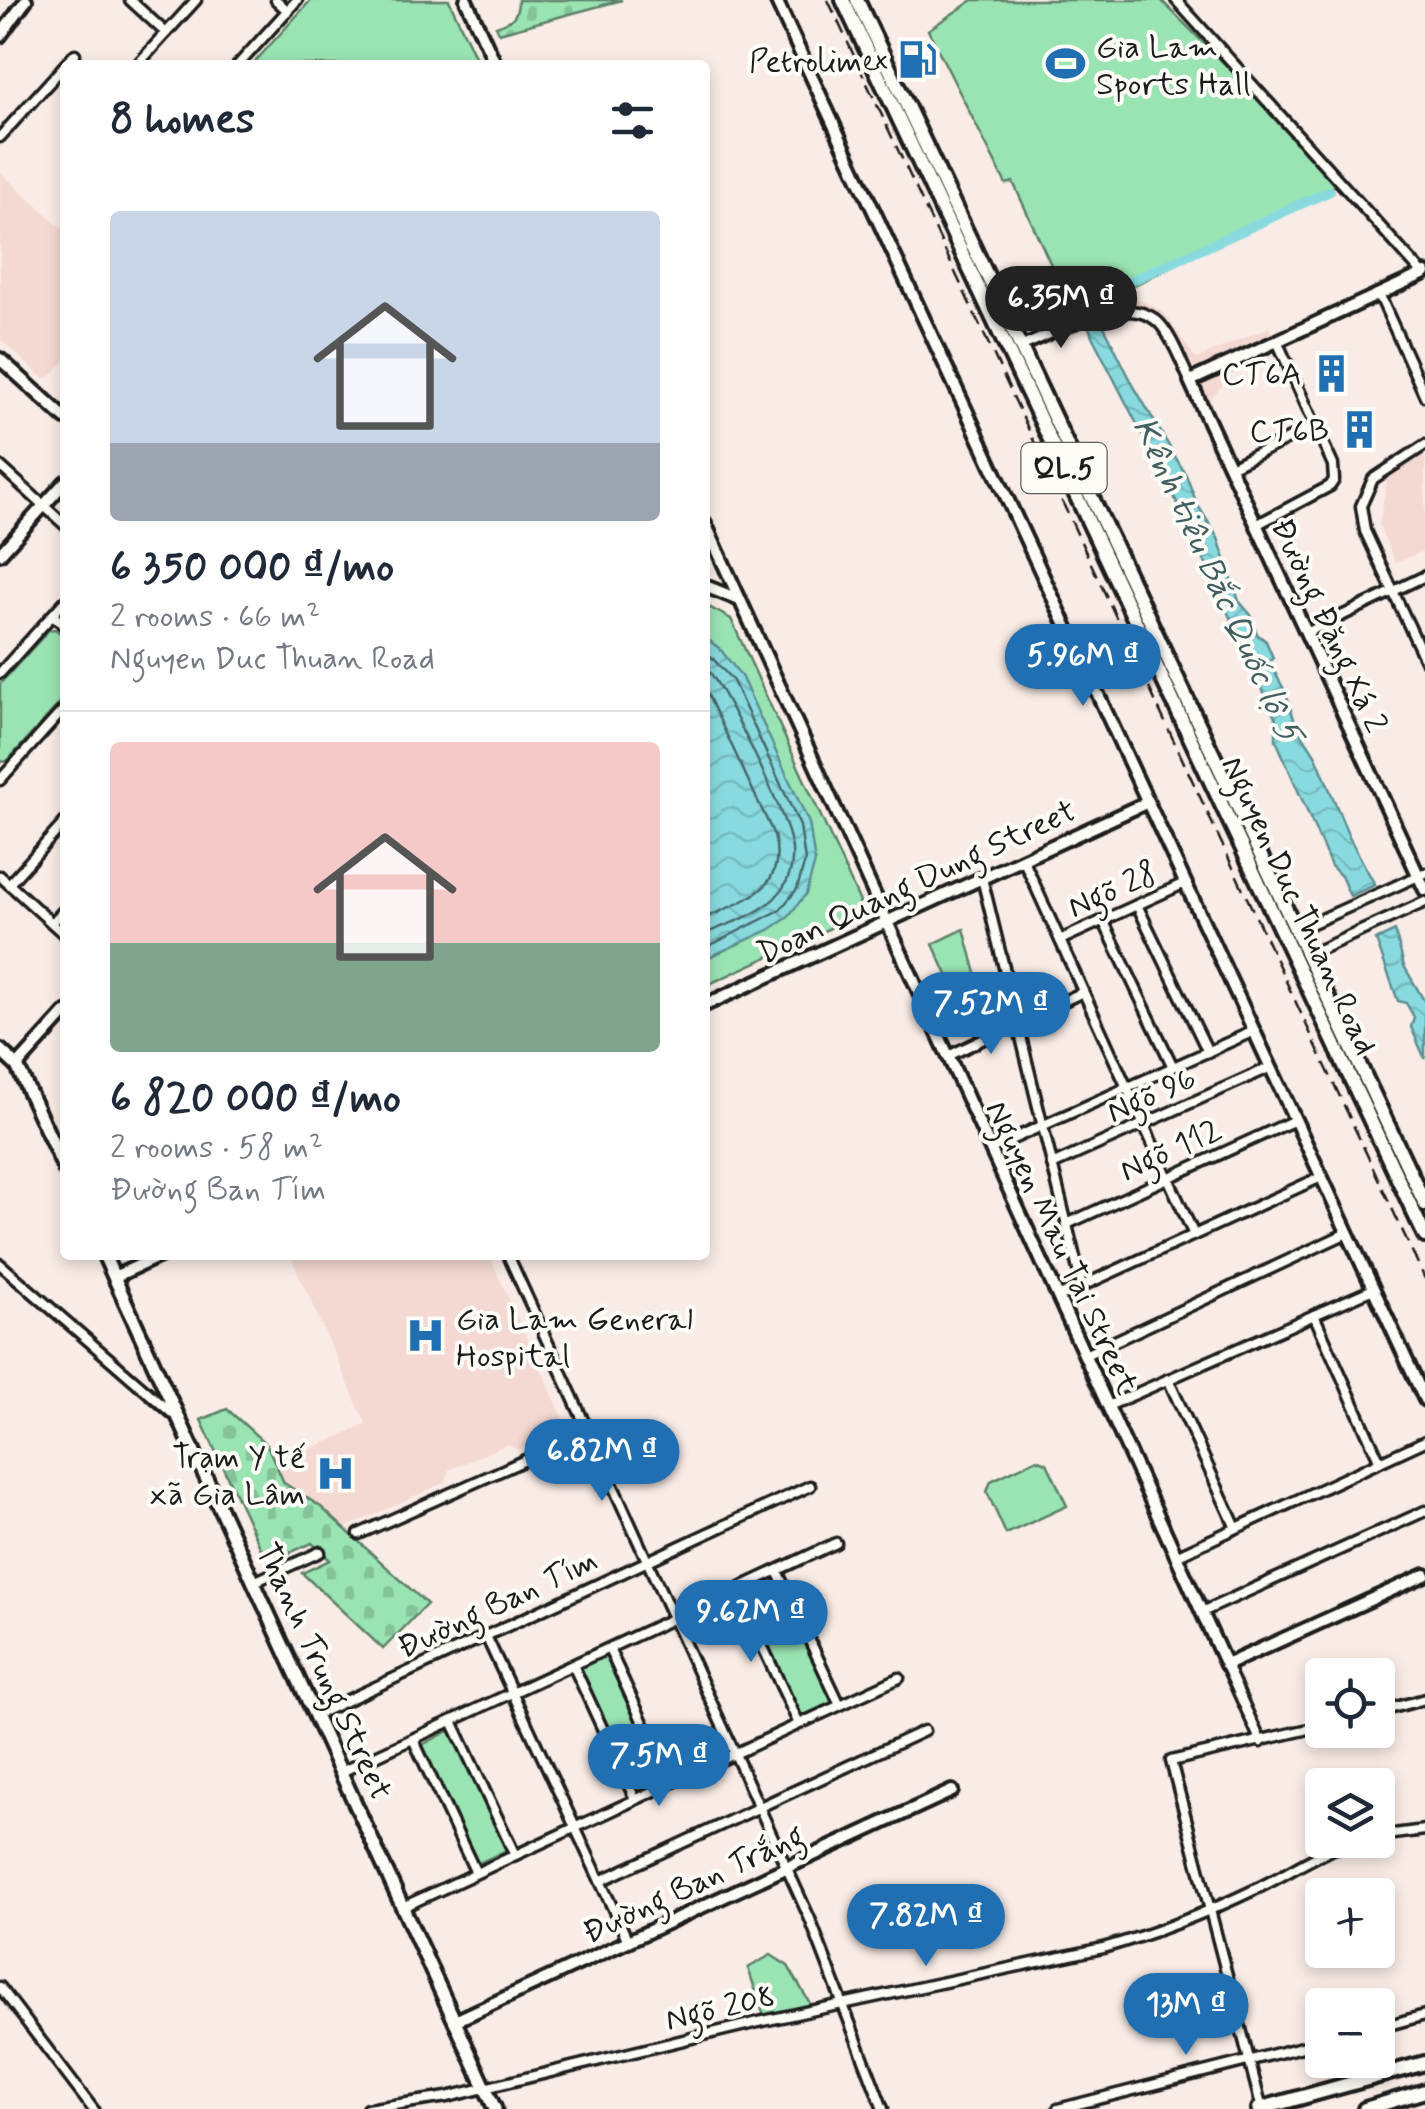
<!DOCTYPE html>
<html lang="en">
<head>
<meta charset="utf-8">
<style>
	:root { --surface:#fff; --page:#f6f6f7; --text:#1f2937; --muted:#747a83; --line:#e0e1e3; --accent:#1f6fb2 }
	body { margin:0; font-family:Mynerve,sans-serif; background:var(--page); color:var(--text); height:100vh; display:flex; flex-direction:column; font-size:38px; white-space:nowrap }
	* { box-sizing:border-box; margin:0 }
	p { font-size:32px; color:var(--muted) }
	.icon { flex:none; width:55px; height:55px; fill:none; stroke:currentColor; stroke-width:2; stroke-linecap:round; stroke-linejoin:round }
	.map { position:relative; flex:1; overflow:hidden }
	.side { position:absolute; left:60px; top:60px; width:650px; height:1200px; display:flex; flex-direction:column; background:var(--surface); border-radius:10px; box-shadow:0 5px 15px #0003 }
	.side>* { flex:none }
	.controls { position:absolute; left:1305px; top:1658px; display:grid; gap:20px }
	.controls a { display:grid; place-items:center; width:90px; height:90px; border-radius:10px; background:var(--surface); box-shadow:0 5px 15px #0003; font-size:50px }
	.price { position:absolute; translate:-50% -85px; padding:0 22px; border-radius:35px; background:var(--accent); color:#fff; font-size:32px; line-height:65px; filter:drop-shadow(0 2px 5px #0008) }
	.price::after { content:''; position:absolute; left:50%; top:60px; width:30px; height:22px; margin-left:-15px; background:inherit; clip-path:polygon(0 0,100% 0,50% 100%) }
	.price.selected { background:#222; color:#fff }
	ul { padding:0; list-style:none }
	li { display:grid; align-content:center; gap:20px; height:530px; padding:0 50px }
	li+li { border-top:2px solid var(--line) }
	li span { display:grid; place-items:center; height:310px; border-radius:10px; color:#555 }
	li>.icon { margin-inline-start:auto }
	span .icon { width:180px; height:180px; fill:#fffc; stroke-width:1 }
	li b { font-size:42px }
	h2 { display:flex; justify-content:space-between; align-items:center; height:120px; padding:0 50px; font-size:42px }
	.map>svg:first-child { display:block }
	.built { fill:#f4d9d2 }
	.cemetery { fill:url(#cemetery-stones); stroke:#5b8068; stroke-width:2.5 }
	.park { fill:#9ae4b3; stroke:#5b8068; stroke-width:2.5 }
	.water { fill:url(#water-waves); stroke:#5d8e91; stroke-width:2.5 }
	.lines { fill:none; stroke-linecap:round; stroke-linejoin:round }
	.shore { stroke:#47686a; stroke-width:2.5 }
	.canal { stroke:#88dadf; stroke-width:10 }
	.minor-casing { stroke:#1c1c1c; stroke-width:15 }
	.tertiary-casing { stroke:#1c1c1c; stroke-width:18 }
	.secondary-casing { stroke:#1c1c1c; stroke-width:19 }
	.primary-casing { stroke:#1c1c1c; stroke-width:20 }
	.trunk-casing { stroke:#1c1c1c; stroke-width:20 }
	.minor { stroke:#fdfcf7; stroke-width:8 }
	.tertiary { stroke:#fdfcf7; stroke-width:10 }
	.secondary { stroke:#fdfcf7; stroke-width:11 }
	.primary { stroke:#fdfcf7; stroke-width:12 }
	.trunk { stroke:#fdfcf7; stroke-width:12 }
	.rail { stroke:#1c1c1c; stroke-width:2.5; stroke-dasharray:15 8; stroke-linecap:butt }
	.labels { text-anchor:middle; stroke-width:8; stroke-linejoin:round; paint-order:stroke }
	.shield { fill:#fdfcf7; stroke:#605f5e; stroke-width:2.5 }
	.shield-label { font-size:30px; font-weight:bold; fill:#1c1c1c }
	.poi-label { font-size:32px; fill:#1c1c1c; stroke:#fdfcf7; text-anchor:end }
	.street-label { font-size:32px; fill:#1c1c1c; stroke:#fdfcf7 }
	.water-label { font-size:35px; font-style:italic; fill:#425e60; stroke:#fdfcf7 }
</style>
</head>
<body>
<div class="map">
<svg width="1425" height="2109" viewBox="0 0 1425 2109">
	<defs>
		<pattern id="cemetery-stones" width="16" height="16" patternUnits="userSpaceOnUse" patternTransform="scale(2.5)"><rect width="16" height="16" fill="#9ae4b3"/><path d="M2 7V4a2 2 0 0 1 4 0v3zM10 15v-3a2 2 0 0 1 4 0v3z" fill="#84c399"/></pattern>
		<pattern id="water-waves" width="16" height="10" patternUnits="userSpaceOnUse" patternTransform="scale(2.5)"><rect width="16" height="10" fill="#88dadf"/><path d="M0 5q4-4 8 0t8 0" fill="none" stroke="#75babf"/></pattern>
	</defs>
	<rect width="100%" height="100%" fill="#f9ece6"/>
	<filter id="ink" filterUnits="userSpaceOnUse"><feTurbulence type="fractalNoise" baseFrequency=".01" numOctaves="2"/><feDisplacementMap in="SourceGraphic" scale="20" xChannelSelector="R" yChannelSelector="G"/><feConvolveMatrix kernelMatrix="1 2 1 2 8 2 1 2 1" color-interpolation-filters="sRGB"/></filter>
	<g filter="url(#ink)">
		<g class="built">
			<path d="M0,172L65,231V360L50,377L43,378L0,339Z"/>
			<path d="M1115,298H1136L1163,311L1196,359L1269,327L1280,351L1237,369L1209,401L1235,457L1221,463L1177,364L1162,336L1150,323L1136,317L1111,320L1104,302Z"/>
			<path d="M1425,456V550L1395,563L1379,525L1388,473Z"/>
			<path d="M290,1255H489L563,1417L557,1432L518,1450L507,1444L449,1470L446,1482L345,1528L284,1483L276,1465L366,1424Z"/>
		</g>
		<g class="cemetery">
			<path d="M518,0H622L499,33L496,26C512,21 518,17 518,0Z"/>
			<path d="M227,1409L267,1445L284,1483L321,1507L427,1604L383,1649L302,1573L330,1560L312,1543L280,1557L261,1549L201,1420Z"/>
		</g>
		<g class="park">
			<path d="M311,0H449L479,65H252Z"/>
			<path d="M973,0H1161L1342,182L1074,315L1013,182L1006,184L928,30Z"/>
			<path d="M705,605L731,619L860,902L854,917L705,986Z"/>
			<path d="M55,629L65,637V697L7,761L0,762V684L49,630Z"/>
			<path d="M964,929L991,1029L975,1036L933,944Z"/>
			<path d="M1037,1459L1047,1463L1067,1506L1006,1534L987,1492L991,1481Z"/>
			<path d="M777,1571L840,1705L799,1724L736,1590Z"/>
			<path d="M609,1649L671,1783L635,1799L573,1665Z"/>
			<path d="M451,1730L507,1850L477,1864L422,1745Z"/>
			<path d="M771,1955L788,1966L811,2005L764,2016L748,1968Z"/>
		</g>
		<g class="water">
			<path d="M1095,308L1133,385L1186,475L1197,504L1218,538L1239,601L1251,615L1257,634L1266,641L1273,658L1269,662L1285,691L1296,725L1316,756L1349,837L1375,885L1350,896L1341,876L1331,866L1276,740V719L1266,697L1185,518L1092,336L1084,313Z"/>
			<path d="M705,637L720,649L741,676L809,823L815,862L806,894L787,918L769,930L705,959Z"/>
			<path d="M1395,931L1404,966L1425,1002V1059L1411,1027L1414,1017L1406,1003L1398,1001L1376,940Z"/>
		</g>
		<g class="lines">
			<g class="shore">
				<path d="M705,650L733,681L800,826L805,861L797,889L780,910L705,948"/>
				<path d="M705,666C725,688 789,819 792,849C793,862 791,875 784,886C769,913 731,922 705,934"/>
				<path d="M705,689L774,835C788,890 746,899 705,918"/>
			</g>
			<path class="canal" d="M1097,317L1089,300L1330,191"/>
			<defs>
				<g id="minor">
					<path d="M130,0L166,33"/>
					<path d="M276,0L288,11"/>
					<path d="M1176,0L1423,274"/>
					<path d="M65,65L75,54"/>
					<path d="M137,65L196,0"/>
					<path d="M238,65L297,0"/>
					<path d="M0,137L65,65"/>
					<path d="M1379,294L1425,396"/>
					<path d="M1022,346C1058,332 1130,289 1161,325C1174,341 1181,362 1190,381"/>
					<path d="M1425,445L1373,479L1361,506L1365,531L1425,660"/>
					<path d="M0,466L65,525"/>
					<path d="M1230,467L1315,426"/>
					<path d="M1256,525L1330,486L1334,480L1333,465L1277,341"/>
					<path d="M53,615L65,626"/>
					<path d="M1306,633L1425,576"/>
					<path d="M0,673L65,601"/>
					<path d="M0,780L65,708"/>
					<path d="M1023,859L1194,1235"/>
					<path d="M0,876L65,935"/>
					<path d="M982,878L1082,1286"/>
					<path d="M9,884L65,822"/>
					<path d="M1137,905L1208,1052"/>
					<path d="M1103,920L1173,1067"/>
					<path d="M52,923L65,909"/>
					<path d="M1297,930L1425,873"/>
					<path d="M1060,940L1185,883"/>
					<path d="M1308,955L1425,902"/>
					<path d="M948,1056L1083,992"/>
					<path d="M990,1149L1254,1031"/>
					<path d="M1052,1165L1271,1067"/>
					<path d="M1067,1224L1295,1120"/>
					<path d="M508,1255L810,1919L883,2109"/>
					<path d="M0,1264L174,1415"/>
					<path d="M1058,1297L1321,1177"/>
					<path d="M1314,1315L1380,1462"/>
					<path d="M1085,1355L1347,1233"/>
					<path d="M1168,1379L1236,1528"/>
					<path d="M1108,1406L1373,1289"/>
					<path d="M359,1534L588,1432"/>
					<path d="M1176,1556L1425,1441"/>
					<path d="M777,1571L840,1705"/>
					<path d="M254,1582L320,1552"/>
					<path d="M736,1590L799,1724"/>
					<path d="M1202,1612L1425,1511"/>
					<path d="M486,1636L628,1941"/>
					<path d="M609,1649L671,1783"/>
					<path d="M573,1665L635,1799"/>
					<path d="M1226,1665L1261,1742"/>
					<path d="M1378,1712L1425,1699"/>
					<path d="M315,1715L810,1486"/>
					<path d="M452,1721L515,1855"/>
					<path d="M413,1739L476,1873"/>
					<path d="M341,1772L836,1543"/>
					<path d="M1378,1836L1425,1830"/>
					<path d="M600,1881L924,1731"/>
					<path d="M403,1907L899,1678"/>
					<path d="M0,1987L93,2109"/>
					<path d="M1378,2028L1425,2015"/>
					<path d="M367,2109L447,2097L754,2023L1103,1948C1156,1933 1206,1913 1256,1889C1292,1872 1322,1849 1361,1840"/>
					<path d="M1058,2109L1322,2042"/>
					<path d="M1262,2109L1171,1761L1322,1726"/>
				</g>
				<g id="tertiary">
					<path d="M466,0L496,65"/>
					<path d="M776,0L1425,1400"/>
					<path d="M0,36L26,0"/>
					<path d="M1425,273L1190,381L1425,890"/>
					<path d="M0,359L65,418"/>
					<path d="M705,523L1226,1665L1425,1575"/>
					<path d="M0,554L65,482"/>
					<path d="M705,586L740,600"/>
					<path d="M705,1005L1148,802"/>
					<path d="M17,1066L65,1013"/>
					<path d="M114,1277L162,1255"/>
					<path d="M455,2021L952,1791"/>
				</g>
				<g id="secondary">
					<path d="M0,1050L17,1066L65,1170"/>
					<path d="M104,1255L495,2109"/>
				</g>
				<g id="primary">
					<path d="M1259,2109L1425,2063"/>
					<path d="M1365,2109L1425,2091"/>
				</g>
				<g id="trunk">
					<path d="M843,0L1425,1236"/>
					<path d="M857,0L1425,1204"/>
				</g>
			</defs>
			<use href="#minor" class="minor-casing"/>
			<use href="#tertiary" class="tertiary-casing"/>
			<use href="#secondary" class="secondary-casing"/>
			<use href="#primary" class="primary-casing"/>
			<use href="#trunk" class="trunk-casing"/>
			<use href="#minor" class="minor"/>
			<use href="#tertiary" class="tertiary"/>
			<use href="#secondary" class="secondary"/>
			<use href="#primary" class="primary"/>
			<use href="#trunk" class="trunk"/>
			<path class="rail" d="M828,0L1425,1279"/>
		</g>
	</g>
	<defs>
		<symbol id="fuel-bare" viewBox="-9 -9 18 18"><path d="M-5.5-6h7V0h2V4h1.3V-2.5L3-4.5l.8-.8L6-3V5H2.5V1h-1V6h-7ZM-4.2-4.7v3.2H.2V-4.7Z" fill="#1f6fb2" stroke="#fdfcf7" stroke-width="2.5" paint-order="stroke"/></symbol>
		<symbol id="stadium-bare" viewBox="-9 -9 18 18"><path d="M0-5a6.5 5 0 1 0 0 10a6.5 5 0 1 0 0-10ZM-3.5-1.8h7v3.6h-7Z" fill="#1f6fb2" stroke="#fdfcf7" stroke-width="2.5" paint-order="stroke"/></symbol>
		<symbol id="building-bare" viewBox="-9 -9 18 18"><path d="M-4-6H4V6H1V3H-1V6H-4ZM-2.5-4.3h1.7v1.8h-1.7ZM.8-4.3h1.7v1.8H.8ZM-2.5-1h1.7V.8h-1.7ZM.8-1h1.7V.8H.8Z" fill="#1f6fb2" stroke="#fdfcf7" stroke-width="2.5" paint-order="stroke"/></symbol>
		<symbol id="hospital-bare" viewBox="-9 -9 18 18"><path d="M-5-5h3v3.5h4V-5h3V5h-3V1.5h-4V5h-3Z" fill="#1f6fb2" stroke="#fdfcf7" stroke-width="2.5" paint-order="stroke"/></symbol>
	</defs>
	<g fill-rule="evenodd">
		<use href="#fuel-bare" x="890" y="32" width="55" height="55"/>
		<use href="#stadium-bare" x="1038" y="36" width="55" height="55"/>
		<use href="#building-bare" x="1304" y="346" width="55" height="55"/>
		<use href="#building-bare" x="1332" y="402" width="55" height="55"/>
		<use href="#hospital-bare" x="398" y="1308" width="55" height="55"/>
		<use href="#hospital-bare" x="308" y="1446" width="55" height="55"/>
	</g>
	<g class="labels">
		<rect class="shield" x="1021.5" y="443" width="85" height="50" rx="8"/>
		<g class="shield-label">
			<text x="1064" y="478">QL.5</text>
		</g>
		<g class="poi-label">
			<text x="1096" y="57" text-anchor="start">Gia Lam<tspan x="1096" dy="37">Sports Hall</tspan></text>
			<text x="888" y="71">Petrolimex</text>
			<text x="1302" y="384">CT6A</text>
			<text x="1329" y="441">CT6B</text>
			<text x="456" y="1329" text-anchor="start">Gia Lam General<tspan x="456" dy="37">Hospital</tspan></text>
			<text x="305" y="1467">Trạm Y tế<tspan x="305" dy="37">xã Gia Lâm</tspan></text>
		</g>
		<g class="street-label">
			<text transform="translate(1330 625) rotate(65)" y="11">Đường Đặng Xá 2</text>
			<text transform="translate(916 881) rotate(-25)" y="11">Doan Quang Dung Street</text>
			<text transform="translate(1112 889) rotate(-24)" y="11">Ngõ 28</text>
			<text transform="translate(1300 905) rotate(65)" y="11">Nguyen Duc Thuan Road</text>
			<text transform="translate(1151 1094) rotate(-24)" y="11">Ngõ 96</text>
			<text transform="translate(1170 1149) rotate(-25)" y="11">Ngõ 112</text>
			<text transform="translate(1063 1247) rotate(65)" y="11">Nguyen Mau Tai Street</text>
			<text transform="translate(497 1603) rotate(-25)" y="11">Đường Ban Tím</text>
			<text transform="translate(325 1671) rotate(65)" y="11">Thanh Trung Street</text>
			<text transform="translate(693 1883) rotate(-25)" y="11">Đường Ban Trắng</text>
			<text transform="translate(720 2007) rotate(-13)" y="11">Ngõ 208</text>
		</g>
		<g class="water-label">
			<text transform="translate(1218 579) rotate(65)" y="12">Kênh tiêu Bắc Quốc lộ 5</text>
		</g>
	</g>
</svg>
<div class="controls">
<a><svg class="icon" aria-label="locate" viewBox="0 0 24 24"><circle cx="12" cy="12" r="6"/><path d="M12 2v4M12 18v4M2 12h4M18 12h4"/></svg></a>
<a><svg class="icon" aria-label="layers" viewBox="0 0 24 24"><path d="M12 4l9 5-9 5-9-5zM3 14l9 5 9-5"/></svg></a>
<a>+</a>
<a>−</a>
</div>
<b class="price selected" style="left:1061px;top:351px">6.35M ₫</b>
<b class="price" style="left:1083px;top:709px">5.96M ₫</b>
<b class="price" style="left:991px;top:1057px">7.52M ₫</b>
<b class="price" style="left:602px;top:1504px">6.82M ₫</b>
<b class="price" style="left:751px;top:1665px">9.62M ₫</b>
<b class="price" style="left:659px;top:1809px">7.5M ₫</b>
<b class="price" style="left:926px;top:1969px">7.82M ₫</b>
<b class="price" style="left:1186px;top:2058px">13M ₫</b>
<section class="side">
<h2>8 homes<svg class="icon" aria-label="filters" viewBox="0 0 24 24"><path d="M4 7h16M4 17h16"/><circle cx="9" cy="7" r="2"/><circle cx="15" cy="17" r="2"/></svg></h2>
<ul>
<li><span style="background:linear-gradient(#c9d6e8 75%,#9aa5b1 0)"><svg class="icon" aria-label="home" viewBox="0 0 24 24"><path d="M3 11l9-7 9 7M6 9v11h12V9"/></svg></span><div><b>6 350 000 ₫/mo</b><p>2 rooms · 66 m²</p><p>Nguyen Duc Thuan Road</p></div></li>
<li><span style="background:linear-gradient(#f6c9c9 65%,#7fa58c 0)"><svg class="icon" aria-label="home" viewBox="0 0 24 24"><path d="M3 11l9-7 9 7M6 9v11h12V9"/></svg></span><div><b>6 820 000 ₫/mo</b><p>2 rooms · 58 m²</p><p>Đường Ban Tím</p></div></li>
</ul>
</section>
</div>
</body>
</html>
